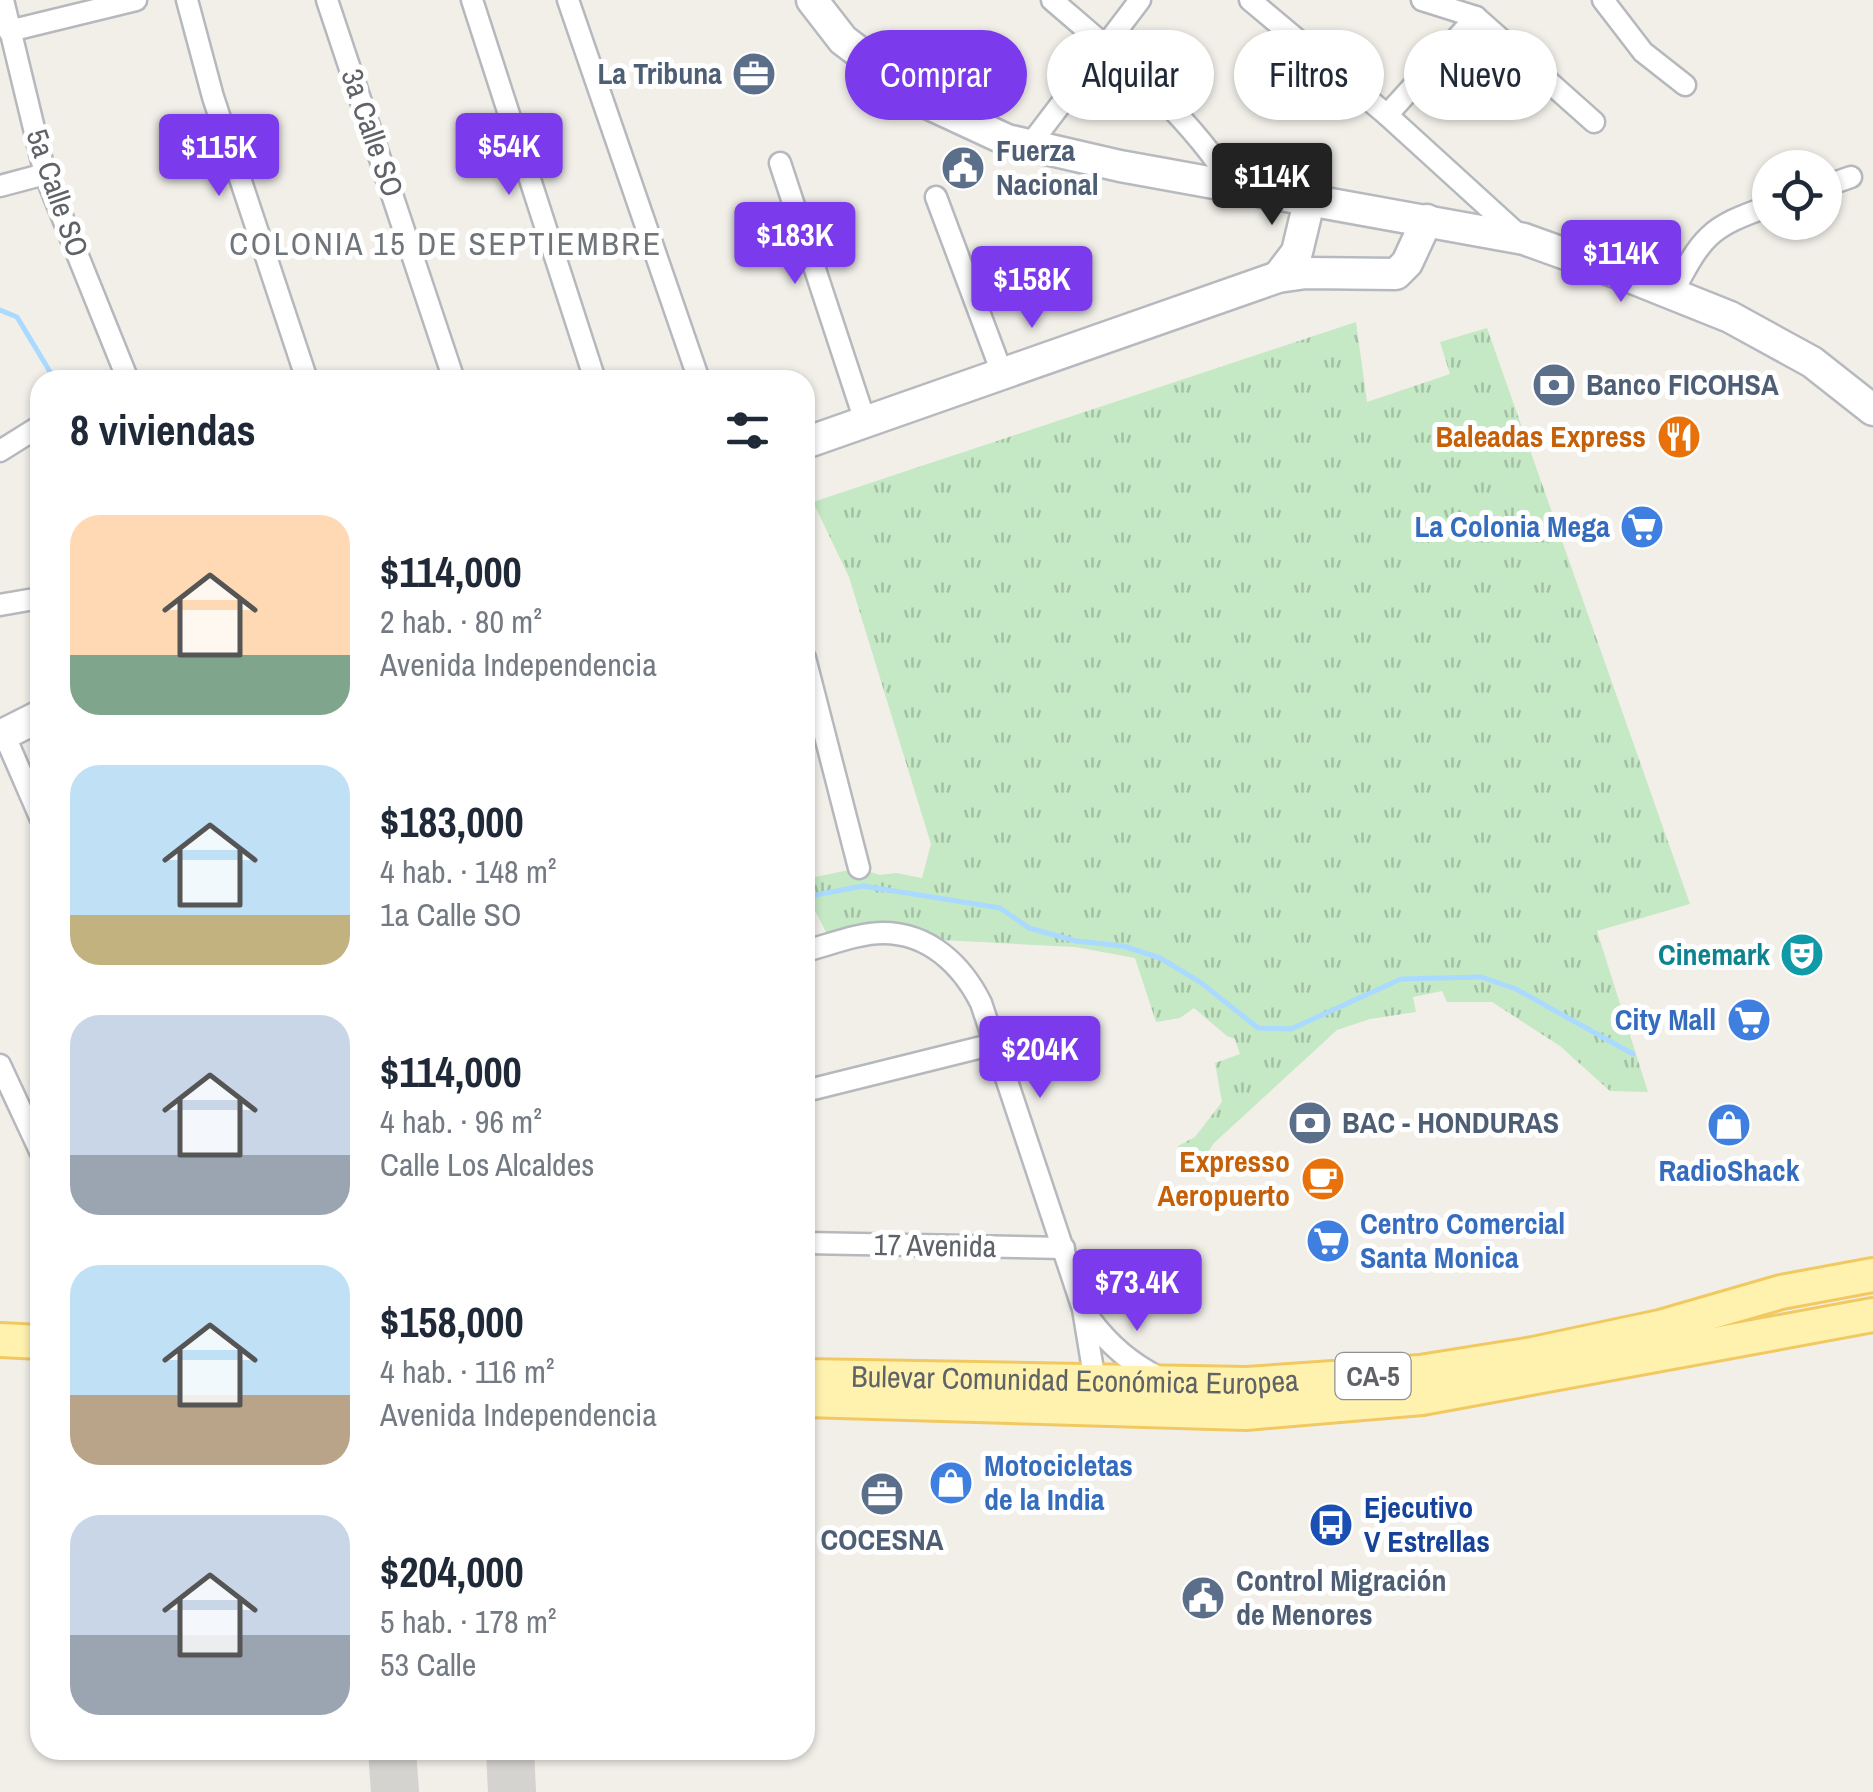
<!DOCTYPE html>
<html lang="es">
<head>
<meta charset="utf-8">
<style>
	:root { --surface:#fff; --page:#f6f6f7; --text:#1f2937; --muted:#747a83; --accent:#7c3aed }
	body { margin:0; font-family:"Archivo Narrow",sans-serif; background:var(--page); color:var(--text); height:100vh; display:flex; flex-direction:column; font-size:38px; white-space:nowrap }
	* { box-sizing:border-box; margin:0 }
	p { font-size:32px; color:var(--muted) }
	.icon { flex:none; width:55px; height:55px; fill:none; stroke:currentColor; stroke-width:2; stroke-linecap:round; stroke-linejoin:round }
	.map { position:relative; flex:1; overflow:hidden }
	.details { position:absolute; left:30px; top:370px; width:785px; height:1390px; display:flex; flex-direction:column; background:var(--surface); border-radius:30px; box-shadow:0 2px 8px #0004 }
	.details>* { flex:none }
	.top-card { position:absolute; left:845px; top:30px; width:878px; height:90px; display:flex; gap:20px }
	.fabs { position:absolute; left:1752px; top:150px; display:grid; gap:20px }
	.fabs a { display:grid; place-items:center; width:90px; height:90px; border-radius:50%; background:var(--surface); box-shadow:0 2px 8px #0004; font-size:50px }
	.price { position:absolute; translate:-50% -85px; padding:0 22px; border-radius:10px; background:var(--accent); color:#fff; font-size:32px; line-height:65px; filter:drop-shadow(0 2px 5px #0008) }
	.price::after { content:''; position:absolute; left:50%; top:60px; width:30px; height:22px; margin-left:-15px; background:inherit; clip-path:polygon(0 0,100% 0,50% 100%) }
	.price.active { background:#222; color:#fff }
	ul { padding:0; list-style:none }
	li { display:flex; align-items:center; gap:30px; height:250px; padding:0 40px }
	li span { display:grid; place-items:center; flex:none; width:280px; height:200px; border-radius:30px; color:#555 }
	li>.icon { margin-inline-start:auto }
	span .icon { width:120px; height:120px; fill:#fffc; stroke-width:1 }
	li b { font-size:42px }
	h2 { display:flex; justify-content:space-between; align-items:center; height:120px; padding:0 40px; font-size:42px }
	.tag { padding:0 35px; border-radius:45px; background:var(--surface); box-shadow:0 2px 8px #0004; font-size:35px; line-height:90px }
	.tag.active { background:var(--accent); color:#fff }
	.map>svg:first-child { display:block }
	.grass { fill:url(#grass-tufts) }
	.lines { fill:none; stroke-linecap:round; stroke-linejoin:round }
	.stream { stroke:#aadaff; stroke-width:5 }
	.taxiway { stroke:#d4d3d0; stroke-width:48 }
	.street-casing { stroke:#b5b8bc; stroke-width:25 }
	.secondary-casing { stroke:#b6babf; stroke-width:35 }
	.primary-casing { stroke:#f2c960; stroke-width:38 }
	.street { stroke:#fff; stroke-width:20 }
	.secondary { stroke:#fff; stroke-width:30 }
	.primary { stroke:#fff2af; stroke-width:32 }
	.labels { text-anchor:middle; stroke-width:10; stroke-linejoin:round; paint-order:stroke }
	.shield { fill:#fff; stroke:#8f9295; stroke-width:2.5 }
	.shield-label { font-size:28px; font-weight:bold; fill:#5f6368 }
	.service-label { font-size:30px; font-weight:bold; fill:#4e5e75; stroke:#fff; text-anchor:start }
	.street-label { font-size:30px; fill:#5f6368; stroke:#fff }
	.food-label { font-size:30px; font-weight:bold; fill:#c56008; stroke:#fff; text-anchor:end }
	.shop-label { font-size:30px; font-weight:bold; fill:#366cbe; stroke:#fff; text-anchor:end }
	.culture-label { font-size:30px; font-weight:bold; fill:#0d838f; stroke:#fff; text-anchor:end }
	.transit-label { font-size:30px; font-weight:bold; fill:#164399; stroke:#fff; text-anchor:start }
	.neighbourhood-label { font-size:32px; letter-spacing:2.5px; fill:#70757a; stroke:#fff }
</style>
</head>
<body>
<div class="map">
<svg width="1873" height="1792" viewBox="0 0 1873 1792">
	<defs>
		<pattern id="grass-tufts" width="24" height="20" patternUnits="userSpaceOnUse" patternTransform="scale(2.5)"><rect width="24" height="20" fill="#c5e8c5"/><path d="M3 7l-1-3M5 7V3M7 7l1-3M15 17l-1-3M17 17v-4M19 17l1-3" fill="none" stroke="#a3c0a4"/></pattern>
	</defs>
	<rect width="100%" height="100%" fill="#f1efe8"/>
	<path class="grass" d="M1356,322L1367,402L1450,374L1440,342L1487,328L1690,904L1597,931L1648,1092L1610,1091L1560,1046L1492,1002H1447L1442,991L1413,997L1416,1012L1370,1019L1337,1030L1214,1143L1198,1167L1185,1170L1178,1146L1195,1137L1222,1102L1215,1063L1240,1054L1235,1039L1227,1036L1194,1008L1180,1018L1156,1022L1135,958L1075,947L827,934L805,891V879L859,868L880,875L896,873L922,878L931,844L849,577L813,502Z"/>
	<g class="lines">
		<g class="stream">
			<path d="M0,310L17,317L55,380"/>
			<path d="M805,897L863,886L1000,908L1029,928L1076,941L1123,946L1160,958L1200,982L1258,1028L1291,1029L1401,979L1481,977L1516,989L1633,1054"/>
		</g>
		<g class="taxiway">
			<path d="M392,1750L395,1792"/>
			<path d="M510,1750L512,1792"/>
		</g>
		<defs>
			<g id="street">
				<path d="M3,0L45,174L128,380"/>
				<path d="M187,0L213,97L307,380"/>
				<path d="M327,0L454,380"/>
				<path d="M472,0L595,380"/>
				<path d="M568,0L699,380"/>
				<path d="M1052,0C1118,57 1187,112 1234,187"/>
				<path d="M1250,0L1387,115L1522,238"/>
				<path d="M1422,0L1476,17L1594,122"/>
				<path d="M1603,0L1643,52L1685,85"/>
				<path d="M9,31L136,0"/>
				<path d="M1387,115L1476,17"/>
				<path d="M1029,146L1140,0"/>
				<path d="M780,163L865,421"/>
				<path d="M0,186L45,174"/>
				<path d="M1825,186L1851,177"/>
				<path d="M936,197L1002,373"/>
				<path d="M1672,294C1702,237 1708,227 1770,206"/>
				<path d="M0,451L40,426"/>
				<path d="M0,605L40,598"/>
				<path d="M805,658L859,868"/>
				<path d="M4,734L40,817"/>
				<path d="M805,951C829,945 858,933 883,933C929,933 962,965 981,1003L1083,1309L1095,1382"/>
				<path d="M0,1065L40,1151"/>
				<path d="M805,1091L994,1044"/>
				<path d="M805,1243L1064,1248"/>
				<path d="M1090,1319C1109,1345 1130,1363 1158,1377"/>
			</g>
			<g id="secondary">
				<path d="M812,0L843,40L925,102L1007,140L1120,166L1524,239L1635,279L1730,317L1812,362L1873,410"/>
				<path d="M1278,277L1297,252L1309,202"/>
				<path d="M805,443L1278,277L1306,273L1396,274L1407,263L1427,220"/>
				<path d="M0,736L40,716"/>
			</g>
			<g id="primary">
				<path d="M0,1340L40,1342"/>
				<path id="s1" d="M805,1376L1247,1384L1420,1372L1533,1354L1660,1327L1781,1292L1873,1275"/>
				<path d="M805,1400L1246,1413L1422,1398L1873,1315"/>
			</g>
		</defs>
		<use href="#street" class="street-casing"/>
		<use href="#secondary" class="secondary-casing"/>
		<use href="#primary" class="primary-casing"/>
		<use href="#street" class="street"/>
		<use href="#secondary" class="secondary"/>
		<use href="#primary" class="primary"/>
	</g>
	<defs>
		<symbol id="office-disc" viewBox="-11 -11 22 22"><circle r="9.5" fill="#5c6f8a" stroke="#fff"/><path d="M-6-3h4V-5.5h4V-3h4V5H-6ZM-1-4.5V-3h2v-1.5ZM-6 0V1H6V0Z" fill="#fff"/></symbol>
		<symbol id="civic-disc" viewBox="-11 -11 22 22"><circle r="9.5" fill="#5c6f8a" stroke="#fff"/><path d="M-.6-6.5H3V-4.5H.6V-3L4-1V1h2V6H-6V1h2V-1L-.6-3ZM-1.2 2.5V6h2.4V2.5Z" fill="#fff"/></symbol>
		<symbol id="bank-disc" viewBox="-11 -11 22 22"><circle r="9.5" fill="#5c6f8a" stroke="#fff"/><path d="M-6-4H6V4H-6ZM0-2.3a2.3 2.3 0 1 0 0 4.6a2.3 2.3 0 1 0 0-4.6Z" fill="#fff"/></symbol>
		<symbol id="restaurant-disc" viewBox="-11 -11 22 22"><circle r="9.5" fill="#e8710a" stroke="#fff"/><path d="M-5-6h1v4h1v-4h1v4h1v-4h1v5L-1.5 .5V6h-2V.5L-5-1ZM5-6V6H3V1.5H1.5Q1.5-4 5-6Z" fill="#fff"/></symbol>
		<symbol id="supermarket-disc" viewBox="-11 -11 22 22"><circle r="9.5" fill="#3f7fe0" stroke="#fff"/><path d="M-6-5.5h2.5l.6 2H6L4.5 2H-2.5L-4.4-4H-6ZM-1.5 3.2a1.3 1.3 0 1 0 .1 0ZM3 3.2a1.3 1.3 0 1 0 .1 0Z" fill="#fff"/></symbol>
		<symbol id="theatre-disc" viewBox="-11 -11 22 22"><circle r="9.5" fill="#0f9aa8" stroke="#fff"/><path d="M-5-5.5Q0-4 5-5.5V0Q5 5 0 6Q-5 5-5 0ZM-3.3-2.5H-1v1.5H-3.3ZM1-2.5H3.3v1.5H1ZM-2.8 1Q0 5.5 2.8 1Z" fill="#fff"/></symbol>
		<symbol id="shop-disc" viewBox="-11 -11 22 22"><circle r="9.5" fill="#3f7fe0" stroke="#fff"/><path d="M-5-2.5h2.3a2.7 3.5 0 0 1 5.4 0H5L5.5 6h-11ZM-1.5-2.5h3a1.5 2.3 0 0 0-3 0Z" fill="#fff"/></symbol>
		<symbol id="cafe-disc" viewBox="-11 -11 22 22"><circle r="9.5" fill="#e8710a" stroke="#fff"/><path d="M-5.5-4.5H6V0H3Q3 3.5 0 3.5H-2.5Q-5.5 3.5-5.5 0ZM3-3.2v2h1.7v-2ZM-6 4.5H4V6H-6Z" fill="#fff"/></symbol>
		<symbol id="bus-disc" viewBox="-11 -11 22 22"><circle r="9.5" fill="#1a4fb4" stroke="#fff"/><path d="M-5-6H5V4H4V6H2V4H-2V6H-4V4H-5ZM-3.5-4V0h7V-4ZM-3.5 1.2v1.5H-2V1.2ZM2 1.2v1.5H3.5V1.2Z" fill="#fff"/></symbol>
	</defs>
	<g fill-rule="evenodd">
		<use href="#office-disc" x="729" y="49" width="50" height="50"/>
		<use href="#civic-disc" x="938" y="143" width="50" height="50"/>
		<use href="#bank-disc" x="1529" y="360" width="50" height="50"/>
		<use href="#restaurant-disc" x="1654" y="412" width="50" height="50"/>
		<use href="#supermarket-disc" x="1617" y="502" width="50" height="50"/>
		<use href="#theatre-disc" x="1777" y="930" width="50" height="50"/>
		<use href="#supermarket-disc" x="1724" y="995" width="50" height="50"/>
		<use href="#bank-disc" x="1285" y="1098" width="50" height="50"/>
		<use href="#shop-disc" x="1704" y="1100" width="50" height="50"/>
		<use href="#cafe-disc" x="1298" y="1154" width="50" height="50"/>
		<use href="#supermarket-disc" x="1303" y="1216" width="50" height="50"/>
		<use href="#shop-disc" x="926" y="1458" width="50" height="50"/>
		<use href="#office-disc" x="857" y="1469" width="50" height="50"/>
		<use href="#bus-disc" x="1306" y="1500" width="50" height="50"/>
		<use href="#civic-disc" x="1178" y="1573" width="50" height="50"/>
	</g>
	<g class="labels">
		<rect class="shield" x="1335.5" y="1353" width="75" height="46" rx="8"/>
		<g class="shield-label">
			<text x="1373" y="1386">CA-5</text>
		</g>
		<g class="service-label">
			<text x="722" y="84" text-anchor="end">La Tribuna</text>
			<text x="996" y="161">Fuerza<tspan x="996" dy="34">Nacional</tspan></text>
			<text x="1586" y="395">Banco FICOHSA</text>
			<text x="1342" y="1133">BAC - HONDURAS</text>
			<text x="882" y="1550" text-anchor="middle">COCESNA</text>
			<text x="1236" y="1591">Control Migración<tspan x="1236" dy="34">de Menores</tspan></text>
		</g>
		<g class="street-label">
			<text transform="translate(372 133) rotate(71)" y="10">3a Calle SO</text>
			<text transform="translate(57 193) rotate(71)" y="10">5a Calle SO</text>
			<text transform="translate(935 1246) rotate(1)" y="10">17 Avenida</text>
			<text dy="10" stroke="none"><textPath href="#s1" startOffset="270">Bulevar Comunidad Económica Europea</textPath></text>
		</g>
		<g class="food-label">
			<text x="1646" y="447">Baleadas Express</text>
			<text x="1290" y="1172">Expresso<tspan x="1290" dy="34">Aeropuerto</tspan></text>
		</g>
		<g class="shop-label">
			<text x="1610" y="537">La Colonia Mega</text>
			<text x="1716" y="1030">City Mall</text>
			<text x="1729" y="1181" text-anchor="middle">RadioShack</text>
			<text x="1360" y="1234" text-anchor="start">Centro Comercial<tspan x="1360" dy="34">Santa Monica</tspan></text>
			<text x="984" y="1476" text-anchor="start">Motocicletas<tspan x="984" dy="34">de la India</tspan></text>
		</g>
		<g class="culture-label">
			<text x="1770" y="965">Cinemark</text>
		</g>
		<g class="transit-label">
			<text x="1364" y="1518">Ejecutivo<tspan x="1364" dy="34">V Estrellas</tspan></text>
		</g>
		<g class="neighbourhood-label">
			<text x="446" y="255">COLONIA 15 DE SEPTIEMBRE</text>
		</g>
	</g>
</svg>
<div class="fabs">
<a><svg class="icon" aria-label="locate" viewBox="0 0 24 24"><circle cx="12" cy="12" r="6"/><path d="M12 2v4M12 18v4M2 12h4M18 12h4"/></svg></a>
</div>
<b class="price" style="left:509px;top:198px">$54K</b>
<b class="price" style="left:219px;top:199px">$115K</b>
<b class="price active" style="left:1272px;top:228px">$114K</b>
<b class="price" style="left:795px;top:287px">$183K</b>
<b class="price" style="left:1621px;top:305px">$114K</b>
<b class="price" style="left:1032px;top:331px">$158K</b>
<b class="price" style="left:1040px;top:1101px">$204K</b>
<b class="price" style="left:1137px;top:1334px">$73.4K</b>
<div class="top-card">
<a class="tag active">Comprar</a>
<a class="tag">Alquilar</a>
<a class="tag">Filtros</a>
<a class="tag">Nuevo</a>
</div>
<section class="details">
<h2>8 viviendas<svg class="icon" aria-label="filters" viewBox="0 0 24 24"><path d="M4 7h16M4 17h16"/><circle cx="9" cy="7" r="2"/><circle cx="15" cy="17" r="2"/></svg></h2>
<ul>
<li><span style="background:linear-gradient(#ffd9b3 70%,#7fa58c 0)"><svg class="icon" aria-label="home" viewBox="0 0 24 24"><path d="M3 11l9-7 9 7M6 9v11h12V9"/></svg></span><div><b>$114,000</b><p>2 hab. · 80 m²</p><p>Avenida Independencia</p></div></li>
<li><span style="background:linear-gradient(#bfe0f5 75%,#c2b280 0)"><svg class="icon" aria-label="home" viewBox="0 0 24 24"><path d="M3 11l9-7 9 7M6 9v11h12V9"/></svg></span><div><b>$183,000</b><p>4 hab. · 148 m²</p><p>1a Calle SO</p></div></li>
<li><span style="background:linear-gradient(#c9d6e8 70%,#9aa5b1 0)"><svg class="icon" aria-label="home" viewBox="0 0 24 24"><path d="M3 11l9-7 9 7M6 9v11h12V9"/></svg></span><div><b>$114,000</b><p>4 hab. · 96 m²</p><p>Calle Los Alcaldes</p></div></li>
<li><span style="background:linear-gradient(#bfe0f5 65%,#b9a48a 0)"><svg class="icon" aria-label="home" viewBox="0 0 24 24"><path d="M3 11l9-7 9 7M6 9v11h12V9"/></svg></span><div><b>$158,000</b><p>4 hab. · 116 m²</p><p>Avenida Independencia</p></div></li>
<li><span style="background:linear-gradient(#c9d6e8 60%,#9aa5b1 0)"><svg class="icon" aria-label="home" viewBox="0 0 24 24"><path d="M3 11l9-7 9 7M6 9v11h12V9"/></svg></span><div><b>$204,000</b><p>5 hab. · 178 m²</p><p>53 Calle</p></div></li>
</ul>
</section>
</div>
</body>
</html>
